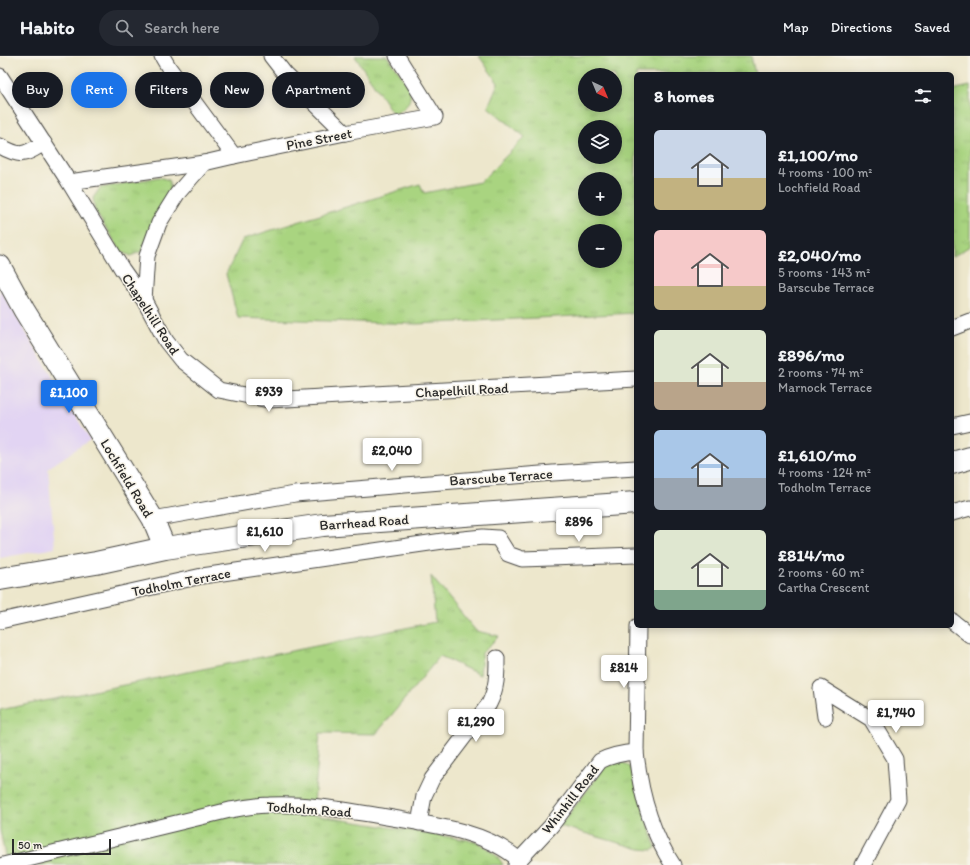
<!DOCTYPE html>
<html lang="en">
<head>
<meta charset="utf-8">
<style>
	:root { --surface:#171b24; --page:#242831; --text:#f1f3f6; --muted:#9ea1a6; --line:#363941; --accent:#1a73e8 }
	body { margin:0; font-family:Itim,sans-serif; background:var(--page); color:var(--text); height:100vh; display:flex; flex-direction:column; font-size:15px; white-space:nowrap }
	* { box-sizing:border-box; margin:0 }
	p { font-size:13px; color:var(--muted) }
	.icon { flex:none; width:22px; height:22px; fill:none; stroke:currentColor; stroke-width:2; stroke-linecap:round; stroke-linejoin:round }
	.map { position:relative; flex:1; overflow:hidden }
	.panel { position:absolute; left:634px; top:16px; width:320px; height:556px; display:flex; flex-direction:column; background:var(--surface); border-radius:6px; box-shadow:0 2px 10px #0003 }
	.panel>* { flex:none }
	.guide { position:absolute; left:12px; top:16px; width:380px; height:36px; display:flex; gap:8px }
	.needle { width:26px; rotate:136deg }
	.fabs { position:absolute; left:578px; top:12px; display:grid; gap:8px }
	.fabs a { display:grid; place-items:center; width:44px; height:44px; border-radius:50%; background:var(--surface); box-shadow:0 2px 10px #0003; font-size:20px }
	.scale { position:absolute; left:12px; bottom:10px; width:99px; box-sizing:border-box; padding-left:4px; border:2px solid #2b2b2b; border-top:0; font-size:11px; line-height:14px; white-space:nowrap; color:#2b2b2b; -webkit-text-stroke:3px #f7f3e8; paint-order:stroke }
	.price { position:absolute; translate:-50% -34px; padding:0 9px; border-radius:4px; background:#fff; color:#222; font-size:13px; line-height:26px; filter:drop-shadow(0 1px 2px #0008) }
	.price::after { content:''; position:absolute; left:50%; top:24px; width:12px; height:9px; margin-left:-6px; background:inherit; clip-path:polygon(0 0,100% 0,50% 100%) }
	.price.selected { background:var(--accent); color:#fff }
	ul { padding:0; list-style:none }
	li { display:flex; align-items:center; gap:12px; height:100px; padding:0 20px }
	li span { display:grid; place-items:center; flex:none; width:112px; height:80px; border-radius:6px; color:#555 }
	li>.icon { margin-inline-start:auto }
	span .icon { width:48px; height:48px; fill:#fffc; stroke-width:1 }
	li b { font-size:17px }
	h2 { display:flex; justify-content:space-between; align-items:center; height:48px; padding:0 20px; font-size:17px }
	.chip { padding:0 14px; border-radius:18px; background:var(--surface); box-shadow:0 2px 10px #0003; font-size:14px; line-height:36px }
	.chip.selected { background:var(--accent); color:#fff }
	header { display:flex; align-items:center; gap:24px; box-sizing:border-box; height:56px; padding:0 20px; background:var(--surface); border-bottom:1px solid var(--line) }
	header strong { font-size:19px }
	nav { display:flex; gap:22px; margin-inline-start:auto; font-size:14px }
	.search { width:280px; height:36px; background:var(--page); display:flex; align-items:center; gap:10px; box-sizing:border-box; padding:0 14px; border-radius:22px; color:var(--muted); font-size:15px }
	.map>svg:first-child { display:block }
	.built { fill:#e2d4f3 }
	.grass { fill:url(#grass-tufts); stroke:#6a8056; fill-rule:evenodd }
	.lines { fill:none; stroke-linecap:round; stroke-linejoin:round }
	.street-casing { stroke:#484743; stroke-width:17 }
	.secondary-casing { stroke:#484743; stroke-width:23 }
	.primary-casing { stroke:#484743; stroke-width:24 }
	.street { stroke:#fff; stroke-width:15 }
	.secondary { stroke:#fff; stroke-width:21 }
	.primary { stroke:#fff; stroke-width:22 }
	.labels { text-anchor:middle; stroke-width:3; stroke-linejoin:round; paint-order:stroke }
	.street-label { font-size:14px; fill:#2b2b2b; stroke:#f7f3e8 }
</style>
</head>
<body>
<header>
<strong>Habito</strong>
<div class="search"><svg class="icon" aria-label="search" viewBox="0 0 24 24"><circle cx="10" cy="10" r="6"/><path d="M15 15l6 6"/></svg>Search here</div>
<nav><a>Map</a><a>Directions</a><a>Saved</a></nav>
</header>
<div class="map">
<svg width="970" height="809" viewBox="0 0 970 809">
	<defs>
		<pattern id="grass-tufts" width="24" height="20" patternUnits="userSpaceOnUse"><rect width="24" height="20" fill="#a9d480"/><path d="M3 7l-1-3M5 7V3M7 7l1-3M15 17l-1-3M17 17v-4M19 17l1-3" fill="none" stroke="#92b66f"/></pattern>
	</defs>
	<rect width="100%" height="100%" fill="#f7f3e8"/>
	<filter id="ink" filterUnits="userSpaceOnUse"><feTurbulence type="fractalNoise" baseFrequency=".025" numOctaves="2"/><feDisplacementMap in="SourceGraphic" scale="8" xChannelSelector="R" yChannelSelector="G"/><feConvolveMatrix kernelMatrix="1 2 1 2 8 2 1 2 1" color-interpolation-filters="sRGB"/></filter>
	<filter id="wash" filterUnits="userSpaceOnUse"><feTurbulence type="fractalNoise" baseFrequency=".012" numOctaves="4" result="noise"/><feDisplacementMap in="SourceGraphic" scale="16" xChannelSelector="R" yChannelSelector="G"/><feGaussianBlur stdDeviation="0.9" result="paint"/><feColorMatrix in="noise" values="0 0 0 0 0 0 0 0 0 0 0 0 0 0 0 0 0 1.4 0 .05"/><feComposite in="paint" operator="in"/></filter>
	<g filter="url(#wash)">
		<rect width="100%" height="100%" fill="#ede7cc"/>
		<path class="built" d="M0,233L90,384L48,412L55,492L0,502Z"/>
		<g class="grass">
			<path d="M355,0H387C393,9 405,23 409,32C414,45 404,55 393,58Z"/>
			<path d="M479,0H751L755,18H636V257L416,268L238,262L226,218L243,183L420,128L424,137L480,126L525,81L488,51L498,27ZM585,19H615V49H585ZM585,71H615V101H585ZM585,123H615V153H585ZM585,175H615V205H585Z"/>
			<path d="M970,30V190L952,201V34Z"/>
			<path d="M159,121L169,124L171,135L142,195L131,200L121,195L95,155L93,142L100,132Z"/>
			<path d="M431,520L476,575L499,580L482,597L480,619L440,600L376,678L320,677L313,759L474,785C486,791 497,797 503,809H7L0,774V654L435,566Z"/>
			<path d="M621,705L630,711L656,792L652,794L640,793L560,770L606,710L611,707Z"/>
		</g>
	</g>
	<g filter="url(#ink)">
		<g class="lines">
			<defs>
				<g id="street">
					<path d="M162,0L169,12L234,100"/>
					<path d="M271,0L285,18L345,77"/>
					<path d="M0,20L69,126L122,213L144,244L166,285L181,304L219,334L269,344L636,323"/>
					<path d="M0,90C22,102 24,99 44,87"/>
					<path d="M69,126L204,107"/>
					<path d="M144,244L147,200L159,167L177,138L204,107L234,100L345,77L435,61L397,0"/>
					<path d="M952,272L970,265"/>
					<path d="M952,370L970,366"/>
					<path d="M952,457L970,452"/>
					<path d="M153,463L295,438L553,417L636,412"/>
					<path d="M0,565L202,520L443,485L483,481L498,482L508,498L522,503L636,499"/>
					<path d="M952,565L970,579"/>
					<path d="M638,570L636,696C640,735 651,776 673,809"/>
					<path d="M825,661L821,632L871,663L895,703L898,744L863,809"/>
					<path d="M419,767L424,740L432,723L489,648C497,632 497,619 497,602"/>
					<path d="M3,809L230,754C243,752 256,749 269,749C306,747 344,754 381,760C425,768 483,773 518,803"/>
					<path d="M516,809L518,803L522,801L551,770L600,705C612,699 623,697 636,696"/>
				</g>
				<path id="secondary" d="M0,210L24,254L153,463L165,492"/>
				<g id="primary">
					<path d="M952,407L970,402"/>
					<path d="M0,523L96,507L165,492L323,469L636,447"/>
				</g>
			</defs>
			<use href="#street" class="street-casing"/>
			<use href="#secondary" class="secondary-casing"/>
			<use href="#primary" class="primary-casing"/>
			<use href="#street" class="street"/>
			<use href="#secondary" class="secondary"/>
			<use href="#primary" class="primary"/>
		</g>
	</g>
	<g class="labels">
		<g class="street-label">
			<text transform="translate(319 83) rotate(-11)" y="5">Pine Street</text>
			<text transform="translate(151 258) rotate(57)" y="5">Chapelhill Road</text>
			<text transform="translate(462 334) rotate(-3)" y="5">Chapelhill Road</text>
			<text transform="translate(501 421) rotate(-4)" y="5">Barscube Terrace</text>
			<text transform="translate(127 422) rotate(59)" y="5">Lochfield Road</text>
			<text transform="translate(364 466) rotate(-4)" y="5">Barrhead Road</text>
			<text transform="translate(181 526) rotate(-11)" y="5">Todholm Terrace</text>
			<text transform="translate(570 743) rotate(-52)" y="5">Whinhill Road</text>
			<text transform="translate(309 753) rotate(4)" y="5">Todholm Road</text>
		</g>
	</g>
</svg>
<div class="fabs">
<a><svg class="needle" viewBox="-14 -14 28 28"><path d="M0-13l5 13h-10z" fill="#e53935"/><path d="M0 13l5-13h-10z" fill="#9ea1a6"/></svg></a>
<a><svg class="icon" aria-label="layers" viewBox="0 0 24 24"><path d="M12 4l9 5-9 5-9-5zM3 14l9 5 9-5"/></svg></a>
<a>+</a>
<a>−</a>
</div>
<div class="scale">50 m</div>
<b class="price" style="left:269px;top:357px">£939</b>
<b class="price selected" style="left:69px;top:358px">£1,100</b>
<b class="price" style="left:392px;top:416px">£2,040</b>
<b class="price" style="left:579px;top:487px">£896</b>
<b class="price" style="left:265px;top:497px">£1,610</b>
<b class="price" style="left:624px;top:633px">£814</b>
<b class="price" style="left:896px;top:678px">£1,740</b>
<b class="price" style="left:476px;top:687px">£1,290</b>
<div class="guide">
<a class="chip">Buy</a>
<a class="chip selected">Rent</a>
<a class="chip">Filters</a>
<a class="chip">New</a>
<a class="chip">Apartment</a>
</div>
<section class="panel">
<h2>8 homes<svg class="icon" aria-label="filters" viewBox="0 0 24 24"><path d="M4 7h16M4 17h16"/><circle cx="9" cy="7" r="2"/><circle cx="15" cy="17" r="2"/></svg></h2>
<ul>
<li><span style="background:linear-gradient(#c9d6e8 60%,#c2b280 0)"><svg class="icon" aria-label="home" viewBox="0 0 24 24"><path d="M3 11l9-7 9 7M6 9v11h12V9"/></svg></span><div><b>£1,100/mo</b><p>4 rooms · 100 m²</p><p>Lochfield Road</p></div></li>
<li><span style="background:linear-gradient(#f6c9c9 70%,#c2b280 0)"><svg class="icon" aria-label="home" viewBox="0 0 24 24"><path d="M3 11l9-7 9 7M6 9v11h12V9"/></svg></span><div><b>£2,040/mo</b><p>5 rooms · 143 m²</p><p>Barscube Terrace</p></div></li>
<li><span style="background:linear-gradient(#dfe7d0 65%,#b9a48a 0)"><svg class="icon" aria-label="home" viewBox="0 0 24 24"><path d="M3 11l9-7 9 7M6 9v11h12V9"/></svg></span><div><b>£896/mo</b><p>2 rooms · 74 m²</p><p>Marnock Terrace</p></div></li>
<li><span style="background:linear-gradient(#a9c7e8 60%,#9aa5b1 0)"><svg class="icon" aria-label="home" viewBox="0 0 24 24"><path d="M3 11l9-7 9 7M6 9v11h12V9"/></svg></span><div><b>£1,610/mo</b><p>4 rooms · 124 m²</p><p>Todholm Terrace</p></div></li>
<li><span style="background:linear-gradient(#dfe7d0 75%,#7fa58c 0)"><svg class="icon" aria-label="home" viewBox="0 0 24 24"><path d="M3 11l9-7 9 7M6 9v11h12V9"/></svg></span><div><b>£814/mo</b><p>2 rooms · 60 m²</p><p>Cartha Crescent</p></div></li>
</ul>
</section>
</div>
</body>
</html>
